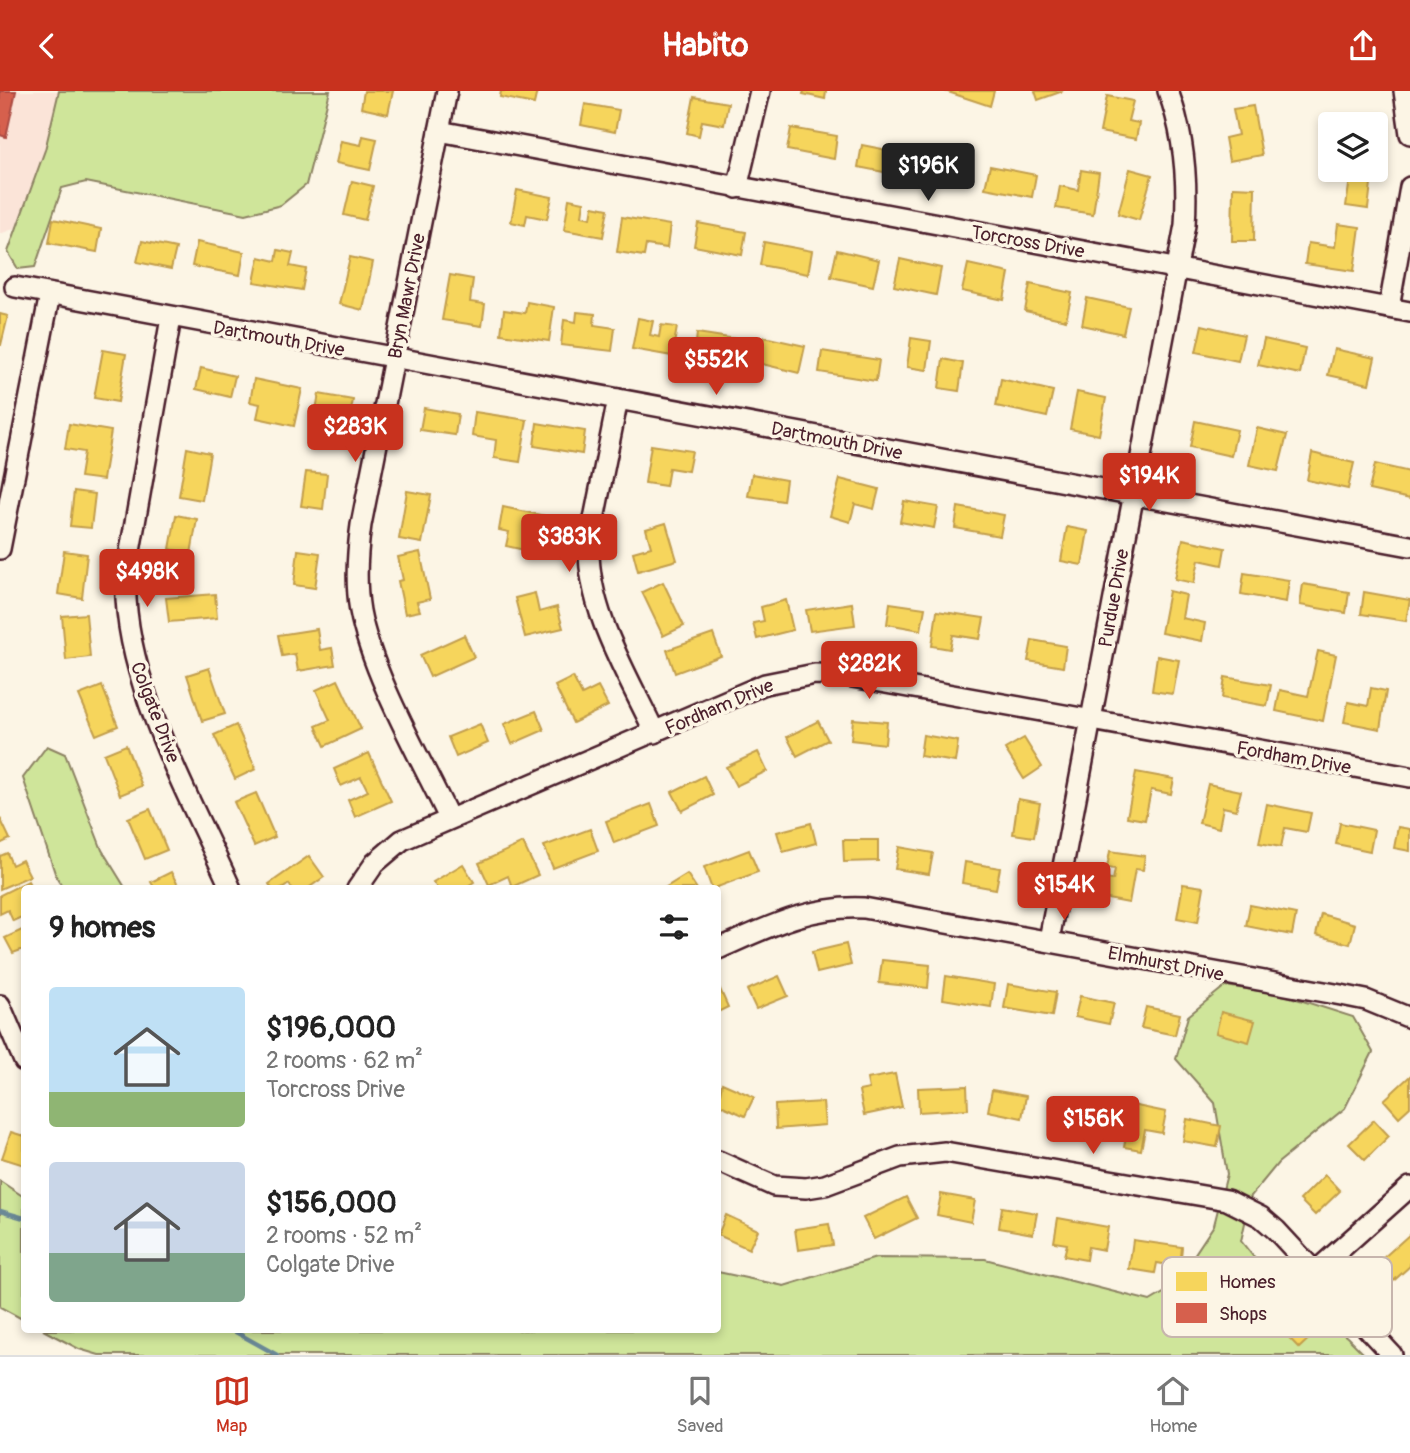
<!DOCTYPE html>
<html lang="en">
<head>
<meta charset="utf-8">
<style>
	:root { --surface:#fff; --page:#f6f6f6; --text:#222; --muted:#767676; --line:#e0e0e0; --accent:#c8321e }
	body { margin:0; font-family:Pangolin,sans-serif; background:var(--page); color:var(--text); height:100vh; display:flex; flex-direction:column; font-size:26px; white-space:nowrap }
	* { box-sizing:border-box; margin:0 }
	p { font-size:23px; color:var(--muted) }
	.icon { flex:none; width:38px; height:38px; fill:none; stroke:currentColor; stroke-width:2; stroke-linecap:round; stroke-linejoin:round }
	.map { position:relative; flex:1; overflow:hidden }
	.side { position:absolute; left:21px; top:794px; width:700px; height:448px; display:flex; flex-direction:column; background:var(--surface); border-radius:7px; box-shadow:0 4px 10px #0003 }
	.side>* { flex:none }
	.controls { position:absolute; left:1318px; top:21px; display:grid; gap:14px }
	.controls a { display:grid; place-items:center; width:70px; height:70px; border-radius:7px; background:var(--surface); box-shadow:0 4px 10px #0003; font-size:35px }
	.price { position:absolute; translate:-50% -60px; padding:0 16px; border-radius:7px; background:var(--accent); color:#fff; font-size:23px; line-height:46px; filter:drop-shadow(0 2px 4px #0008) }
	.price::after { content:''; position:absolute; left:50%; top:42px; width:21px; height:16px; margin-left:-10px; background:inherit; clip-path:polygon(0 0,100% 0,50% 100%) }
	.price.current { background:#222; color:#fff }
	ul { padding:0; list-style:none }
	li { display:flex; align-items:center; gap:21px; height:175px; padding:0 28px }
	li span { display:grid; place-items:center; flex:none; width:196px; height:140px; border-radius:7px; color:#555 }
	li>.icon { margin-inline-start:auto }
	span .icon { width:84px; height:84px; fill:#fffc; stroke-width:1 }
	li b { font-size:30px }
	h2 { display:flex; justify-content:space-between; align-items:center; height:84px; padding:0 28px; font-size:30px }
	header { display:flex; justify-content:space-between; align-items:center; height:91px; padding:0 28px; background:var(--accent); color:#fff; font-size:32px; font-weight:700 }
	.dock { display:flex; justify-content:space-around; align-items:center; height:98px; border-top:2px solid var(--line); background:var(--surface); font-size:19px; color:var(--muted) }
	.dock a { display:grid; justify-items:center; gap:4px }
	.dock .current { color:var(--accent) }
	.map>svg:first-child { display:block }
	.built { fill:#fbe4d8 }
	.green { fill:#cfe59a; stroke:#8c8262; stroke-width:2 }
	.homes { fill:#f6d55c; stroke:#c29e4d; stroke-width:2 }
	.shops { fill:#d6604d; stroke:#ac4c43; stroke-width:2 }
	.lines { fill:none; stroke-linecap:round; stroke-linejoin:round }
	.stream { stroke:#6a8896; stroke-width:4.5 }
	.minor-casing { stroke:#4a1f2b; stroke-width:24 }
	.minor { stroke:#fcf5e5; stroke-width:19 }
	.labels { text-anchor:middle; stroke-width:7; stroke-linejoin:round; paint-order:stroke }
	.street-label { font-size:19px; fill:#4a1f2b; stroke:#fcf5e5 }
	.key { fill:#fcf5e5; stroke:#c7b5ad; stroke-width:2 }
	.key-label { font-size:19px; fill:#4a1f2b }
</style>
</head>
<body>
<header><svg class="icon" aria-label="back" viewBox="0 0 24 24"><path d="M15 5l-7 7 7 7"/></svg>Habito<svg class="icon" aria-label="share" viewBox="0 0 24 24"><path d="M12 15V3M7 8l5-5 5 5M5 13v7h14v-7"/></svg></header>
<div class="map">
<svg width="1410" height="1264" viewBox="0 0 1410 1264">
	<rect width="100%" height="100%" fill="#fcf5e5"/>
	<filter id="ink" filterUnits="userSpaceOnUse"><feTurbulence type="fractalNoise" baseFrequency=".0143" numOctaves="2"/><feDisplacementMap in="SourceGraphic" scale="14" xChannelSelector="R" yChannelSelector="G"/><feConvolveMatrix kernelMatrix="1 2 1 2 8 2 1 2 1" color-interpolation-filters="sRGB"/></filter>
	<g filter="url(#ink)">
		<path class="built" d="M0,0H59L45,59L16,137L0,143Z"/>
		<g class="green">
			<path d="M59,0H330L306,94L281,114L246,123L86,91L62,97L35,176L18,178L8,161L45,59Z"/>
			<path d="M47,655L65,663L102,759L126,798H64L56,785L23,687Z"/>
			<path d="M1225,895L1281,903L1353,926L1373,961L1345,1017L1278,1072L1251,1105L1241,1150L1278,1197L1347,1246L1365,1264H99L79,1258L43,1239H718V1181L784,1195L876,1167L985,1168L1150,1210L1172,1197L1214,1134L1227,1083L1215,1012L1176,968L1188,925Z"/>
			<path d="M0,1090L24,1106V1229L0,1216Z"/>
		</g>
		<g class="homes">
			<path d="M364,0H393L388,23L361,17Z"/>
			<path d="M501,0H537L534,13L500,6Z"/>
			<path d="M804,0H826L825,8L803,3Z"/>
			<path d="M945,0H994L990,15Z"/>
			<path d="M1035,0H1063L1038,9Z"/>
			<path d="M1107,5L1133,10L1128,30L1139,32L1136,48L1100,41Z"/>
			<path d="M694,6L728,12L724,34L702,30L699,45L687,42Z"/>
			<path d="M585,13L619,19L615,41L581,34Z"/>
			<path d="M1253,15L1262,64L1229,70L1225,47L1238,44L1233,18Z"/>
			<path d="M791,37L837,45L834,68L787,59Z"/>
			<path d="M363,45L377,48L370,79L336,72L341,50L361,54Z"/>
			<path d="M862,54L908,63L904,85L858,76Z"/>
			<path d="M932,63L966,69L962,91L928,84Z"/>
			<path d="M990,75L1036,84L1032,106L985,97Z"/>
			<path d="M1130,78L1152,84L1139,129L1118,123Z"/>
			<path d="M1081,79L1099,82L1093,123L1056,117L1060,95L1078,99Z"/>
			<path d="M1351,81L1372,84L1368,118L1346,115Z"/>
			<path d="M352,90L373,95L365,129L344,124Z"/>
			<path d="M1233,96L1255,97L1254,150H1232Z"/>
			<path d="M517,99L552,106L547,128L527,124L525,134L511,131Z"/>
			<path d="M569,108L584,111L582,125L591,127L593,115L608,118L603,146L564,139Z"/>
			<path d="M622,126L670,134L667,157L646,154L644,165L617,161Z"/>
			<path d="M53,128L101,138L97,161L49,152Z"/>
			<path d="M698,132L746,141L742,164L694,155Z"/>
			<path d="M1338,133L1360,136L1354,180L1305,173L1308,152L1335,156Z"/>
			<path d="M142,150L176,157L171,178L137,171Z"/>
			<path d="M197,151L244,161L240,184L192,175Z"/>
			<path d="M764,151L812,160L808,183L760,174Z"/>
			<path d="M278,159L293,162L290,175L306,178L302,199L254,191L259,166L276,170Z"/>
			<path d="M837,159L879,169L873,195L831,186Z"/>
			<path d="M350,166L373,171L363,219L339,213Z"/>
			<path d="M900,168L941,177L936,204L894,195Z"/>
			<path d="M968,173L1009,182L1004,209L962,200Z"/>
			<path d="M450,184L473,188L470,211L485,213L482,235L442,229Z"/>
			<path d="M1030,193L1072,202L1066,229L1025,220Z"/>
			<path d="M1087,207L1129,216L1123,243L1082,234Z"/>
			<path d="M527,211L554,216L549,250L501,243L504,219L525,222Z"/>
			<path d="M577,221L595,223L594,234L615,237L612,260L561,254L564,229L576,231Z"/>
			<path d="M0,223L8,225L1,254H0Z"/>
			<path d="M638,227L653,230L650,244L659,246L661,234L677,236L672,265L632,258Z"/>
			<path d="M1202,234L1244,244L1238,270L1196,261Z"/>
			<path d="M697,242L743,249L737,288L718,285L721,263L713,262L711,271L694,269Z"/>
			<path d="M764,246L805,255L799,282L758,272Z"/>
			<path d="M911,247L931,250L927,279L907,276Z"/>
			<path d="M1264,248L1305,257L1300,283L1258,274Z"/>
			<path d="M1334,258L1375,267L1369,293L1328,284Z"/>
			<path d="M103,259L126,263L118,311L94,307Z"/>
			<path d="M822,260L879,269L876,290L819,281Z"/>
			<path d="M943,268L963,272L959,300L939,297Z"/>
			<path d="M201,277L235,285L230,306L196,298Z"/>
			<path d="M254,288L302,298L294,335L257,327L260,313L250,311Z"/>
			<path d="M1001,288L1053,300L1047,326L996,315Z"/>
			<path d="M1077,301L1106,307L1099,344L1070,338Z"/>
			<path d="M319,303L353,309L349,330L315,324Z"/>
			<path d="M424,317L458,323L455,344L420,339Z"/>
			<path d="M475,321L527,329L520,371L494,367L496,349L472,345Z"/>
			<path d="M1195,330L1237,339L1231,365L1190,356Z"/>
			<path d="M537,332L585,340L582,363L534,355Z"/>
			<path d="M69,333L111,340L103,389L80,386L84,361L65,358Z"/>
			<path d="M1257,337L1287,344L1278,380L1249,374Z"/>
			<path d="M651,354L692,360L688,380L669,377L666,395L645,392Z"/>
			<path d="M187,357L210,362L202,409L179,405Z"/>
			<path d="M1312,362L1354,372L1348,398L1307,389Z"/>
			<path d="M1375,373L1410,381V408L1369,399Z"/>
			<path d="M306,381L327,383L323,418L301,415Z"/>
			<path d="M752,383L786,389L783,410L748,405Z"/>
			<path d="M840,388L879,398L874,418L855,413L850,431L830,425Z"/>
			<path d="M74,400L95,403L91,437L70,435Z"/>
			<path d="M407,400L431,404L422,452L399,448Z"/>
			<path d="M904,410L938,416L934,437L900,431Z"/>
			<path d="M503,416L550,426L543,463L506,455L509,441L499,439Z"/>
			<path d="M958,416L1004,424L1000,445L955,437Z"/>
			<path d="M176,424L197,428L191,463L170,458Z"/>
			<path d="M666,432L677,469L638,480L633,461L651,456L646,438Z"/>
			<path d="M1067,436L1088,440L1082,474L1061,470Z"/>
			<path d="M1183,448L1225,457L1222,474L1199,469L1194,492L1175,488Z"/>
			<path d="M298,459L320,462L315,497L294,494Z"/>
			<path d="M64,460L87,463L82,507L58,503Z"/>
			<path d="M420,461L430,508L417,511L420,520L405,523L398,490L403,489L398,466Z"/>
			<path d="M1244,482L1289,489L1286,511L1241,503Z"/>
			<path d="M663,491L684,535L663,545L642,501Z"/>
			<path d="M1303,493L1349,501L1346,522L1300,514Z"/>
			<path d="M1169,500L1186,504L1182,527L1205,532L1202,550L1161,542Z"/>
			<path d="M1364,501L1410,509L1406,530L1361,523Z"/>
			<path d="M535,502L539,521L557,516L563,537L525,546L515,507Z"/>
			<path d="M215,503L217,527L169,531L166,507Z"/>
			<path d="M786,509L793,539L757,548L753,532L764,530L761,516Z"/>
			<path d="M852,512L855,534L810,540L806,519Z"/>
			<path d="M890,512L925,517L921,539L887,533Z"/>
			<path d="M937,520L984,527L980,548L953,544L950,558L932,555Z"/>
			<path d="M86,523L90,566L66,569L62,525Z"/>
			<path d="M317,538L320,559L332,557L335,574L298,580L295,563L282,565L278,544Z"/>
			<path d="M713,543L721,565L675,582L667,559Z"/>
			<path d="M464,544L474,566L430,586L420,564Z"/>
			<path d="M1032,549L1066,555L1063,576L1028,570Z"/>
			<path d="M1318,560L1336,564L1323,630L1276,620L1280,599L1308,605Z"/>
			<path d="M1157,565L1179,569L1173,603L1152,600Z"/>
			<path d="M209,577L225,623L202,630L187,584Z"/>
			<path d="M573,586L582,604L598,596L608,615L573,632L555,595Z"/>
			<path d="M1225,586L1271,594L1267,615L1222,607Z"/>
			<path d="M338,589L361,638L325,655L316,635L330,629L316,599Z"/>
			<path d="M102,595L118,635L96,644L79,604Z"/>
			<path d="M1371,597L1386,600L1380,638L1344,631L1348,611L1368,615Z"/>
			<path d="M536,620L544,639L512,653L504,633Z"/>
			<path d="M853,628L887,631L885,653L851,649Z"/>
			<path d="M818,630L828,649L797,665L787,646Z"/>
			<path d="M480,633L488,652L456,666L448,646Z"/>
			<path d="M236,634L256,678L235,688L214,644Z"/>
			<path d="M923,644L958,650L955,671L920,665Z"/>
			<path d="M1024,647L1042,676L1024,688L1005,658Z"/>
			<path d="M126,654L142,695L120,704L104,663Z"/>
			<path d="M758,661L767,680L736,695L726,676Z"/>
			<path d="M369,662L391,710L355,726L348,709L368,700L361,686L341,695L334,678Z"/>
			<path d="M1136,681L1174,688L1171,703L1151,699L1145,729L1127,726Z"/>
			<path d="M704,685L713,704L682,720L672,701Z"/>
			<path d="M1208,693L1241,700L1236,719L1223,716L1219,737L1199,732Z"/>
			<path d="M256,702L275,746L254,755L234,711Z"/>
			<path d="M1018,708L1040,712L1034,746L1013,743Z"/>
			<path d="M651,713L659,735L614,752L606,730Z"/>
			<path d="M1267,713L1311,722L1307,741L1285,737L1281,756L1259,752Z"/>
			<path d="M150,718L167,759L145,768L128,727Z"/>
			<path d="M0,727L10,748L0,753Z"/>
			<path d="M811,732L816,752L783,761L777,741Z"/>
			<path d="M1340,732L1374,739L1370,760L1336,753Z"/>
			<path d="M1398,736L1410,738V760L1394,757Z"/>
			<path d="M590,738L598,760L553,777L544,755Z"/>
			<path d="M843,749H878V770L844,771Z"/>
			<path d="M523,752L538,784L512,796L508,785L489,794L479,772Z"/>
			<path d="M899,756L933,762L929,783L895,778Z"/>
			<path d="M749,759L758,781L712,798L704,776Z"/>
			<path d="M1110,760L1145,765L1143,779L1135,778L1129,812L1102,807L1105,788L1113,789L1115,778L1107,777Z"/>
			<path d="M7,762L12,774L22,769L30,785L0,798V765Z"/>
			<path d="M309,765L324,786L307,798H292L289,793L282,798H272L269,793Z"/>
			<path d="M965,771L1000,777L996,798L962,792Z"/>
			<path d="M463,773L474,791L463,798H438L433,791Z"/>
			<path d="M171,781L180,798H155L151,791Z"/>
			<path d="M687,783L697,798H663Z"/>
			<path d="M28,790L32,798H24V825L13,830L8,819L0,823V804Z"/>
			<path d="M1183,793L1204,796L1198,831L1177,827Z"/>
			<path d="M1250,814L1296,823L1292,844L1246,835Z"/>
			<path d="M1321,823L1355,833L1350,853L1316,844Z"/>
			<path d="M24,838V858L13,862L5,847Z"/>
			<path d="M846,853L851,874L817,882L812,861Z"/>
			<path d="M882,869L930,874L928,897L879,892Z"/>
			<path d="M779,885L788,905L756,918L747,899Z"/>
			<path d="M946,885L994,893L991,916L943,908Z"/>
			<path d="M1008,893L1056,901L1052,925L1004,917Z"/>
			<path d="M719,896L728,916L718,921V897Z"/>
			<path d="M1080,905L1114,912L1109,933L1075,926Z"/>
			<path d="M1146,916L1180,923L1175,944L1141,937Z"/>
			<path d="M1221,921L1255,930L1249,951L1216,942Z"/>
			<path d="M895,983L902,1016L864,1024L859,1000L869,998L867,988Z"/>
			<path d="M1410,985V1016L1399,1026L1384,1009Z"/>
			<path d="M722,992L754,1006L745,1025L718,1013Z"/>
			<path d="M967,995L968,1018L919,1021L918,997Z"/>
			<path d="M992,999L1026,1005L1022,1027L988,1020Z"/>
			<path d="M823,1011L825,1034L776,1038L775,1014Z"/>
			<path d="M1059,1013L1106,1023L1101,1046L1053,1036Z"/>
			<path d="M1132,1014L1166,1021L1162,1042L1145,1039L1141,1059L1124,1056Z"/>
			<path d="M1187,1028L1221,1035L1217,1056L1183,1050Z"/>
			<path d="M1374,1029L1389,1045L1365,1069L1349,1053Z"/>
			<path d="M11,1041L24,1045V1074L2,1067Z"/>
			<path d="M1325,1084L1340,1100L1315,1124L1300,1109Z"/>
			<path d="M941,1103L975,1109L971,1131L937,1124Z"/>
			<path d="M906,1106L917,1127L874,1148L863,1127Z"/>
			<path d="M1002,1116L1037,1122L1033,1143L999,1137Z"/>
			<path d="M726,1124L758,1139L749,1158L718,1144Z"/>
			<path d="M1058,1127L1108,1136L1104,1159L1088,1156L1086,1169L1064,1165L1067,1153L1054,1151Z"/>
			<path d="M829,1133L833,1154L798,1159L795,1138Z"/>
			<path d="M1410,1143V1175L1390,1193L1373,1176Z"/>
			<path d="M1133,1149L1182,1156L1180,1176L1157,1172L1155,1182L1129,1178Z"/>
			<path d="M1291,1217L1314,1243L1299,1257L1275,1232Z"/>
		</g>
		<path class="shops" d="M0,0H16L6,46L0,44Z"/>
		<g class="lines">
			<g class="stream">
				<path d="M0,1120L24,1127"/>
				<path d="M232,1239L277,1264"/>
			</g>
			<defs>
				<g id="minor">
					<path d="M447,0L361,434C357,462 355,491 360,520C372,584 420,666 449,727"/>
					<path d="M1404,0L1410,43"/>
					<path d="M439,40L1410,221"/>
					<path d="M737,97L760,0"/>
					<path d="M15,196L1410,455"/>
					<path d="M1389,217L1410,96"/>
					<path d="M171,227L126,483C120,584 190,706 231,798"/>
					<path d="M618,308L589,453C587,520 627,582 655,642"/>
					<path d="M0,458L50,203"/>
					<path d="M357,798L375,772L402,749L765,593L815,583L841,584L1410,686"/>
					<path d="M1049,849L1185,134C1188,88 1184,43 1168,0"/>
					<path d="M718,858C766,837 810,814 864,817L1341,904L1366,909L1410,927"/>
					<path d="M0,914L24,970"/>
					<path d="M718,1070L774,1095L806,1097L825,1094L900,1066L945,1061L1227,1109L1261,1126L1276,1139L1392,1264"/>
					<path d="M1315,1181L1410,1096"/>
				</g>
			</defs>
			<use href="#minor" class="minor-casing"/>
			<use href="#minor" class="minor"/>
		</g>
	</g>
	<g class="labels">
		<g class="street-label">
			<text transform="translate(1028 150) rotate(10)" y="7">Torcross Drive</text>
			<text transform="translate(406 205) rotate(-79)" y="7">Bryn Mawr Drive</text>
			<text transform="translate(279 247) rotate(10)" y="7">Dartmouth Drive</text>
			<text transform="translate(837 349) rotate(11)" y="7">Dartmouth Drive</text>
			<text transform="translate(1113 507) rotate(-80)" y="7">Purdue Drive</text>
			<text transform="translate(719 615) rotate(-23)" y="7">Fordham Drive</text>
			<text transform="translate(156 621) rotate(69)" y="7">Colgate Drive</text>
			<text transform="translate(1294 666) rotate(10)" y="7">Fordham Drive</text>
			<text transform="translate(1166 872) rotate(11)" y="7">Elmhurst Drive</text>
		</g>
	</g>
	<rect x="1162" y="1166" width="230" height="80" rx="10" class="key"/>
	<rect x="1176" y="1181" width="31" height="19" fill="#f6d55c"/>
	<rect x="1176" y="1212" width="31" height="20" fill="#d6604d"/>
	<g class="key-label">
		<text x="1219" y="1197">Homes</text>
		<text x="1219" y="1229">Shops</text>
	</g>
</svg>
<div class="controls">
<a><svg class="icon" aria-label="layers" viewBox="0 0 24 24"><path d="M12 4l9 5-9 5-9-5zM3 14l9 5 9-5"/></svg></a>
</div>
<b class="price current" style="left:928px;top:112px">$196K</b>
<b class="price" style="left:716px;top:306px">$552K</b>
<b class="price" style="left:355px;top:373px">$283K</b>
<b class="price" style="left:1149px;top:422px">$194K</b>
<b class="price" style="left:569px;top:483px">$383K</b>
<b class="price" style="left:147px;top:518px">$498K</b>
<b class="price" style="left:869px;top:610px">$282K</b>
<b class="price" style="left:1064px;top:831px">$154K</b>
<b class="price" style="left:1093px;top:1065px">$156K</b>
<section class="side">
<h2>9 homes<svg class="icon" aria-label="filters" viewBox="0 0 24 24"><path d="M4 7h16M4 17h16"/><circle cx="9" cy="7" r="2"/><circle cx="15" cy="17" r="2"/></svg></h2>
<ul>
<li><span style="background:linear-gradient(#bfe0f5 75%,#8fb573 0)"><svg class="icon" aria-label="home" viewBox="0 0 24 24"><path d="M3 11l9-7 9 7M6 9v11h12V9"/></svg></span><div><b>$196,000</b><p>2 rooms · 62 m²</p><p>Torcross Drive</p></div></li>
<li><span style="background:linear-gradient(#c9d6e8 65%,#7fa58c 0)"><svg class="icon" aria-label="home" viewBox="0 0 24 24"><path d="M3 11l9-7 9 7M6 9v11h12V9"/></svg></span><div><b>$156,000</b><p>2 rooms · 52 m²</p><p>Colgate Drive</p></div></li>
</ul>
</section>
</div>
<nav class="dock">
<a class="current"><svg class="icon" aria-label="map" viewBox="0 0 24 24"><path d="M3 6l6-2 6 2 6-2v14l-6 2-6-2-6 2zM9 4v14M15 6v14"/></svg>Map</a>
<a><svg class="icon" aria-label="saved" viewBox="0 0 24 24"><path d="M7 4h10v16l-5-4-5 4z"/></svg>Saved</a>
<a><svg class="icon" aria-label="home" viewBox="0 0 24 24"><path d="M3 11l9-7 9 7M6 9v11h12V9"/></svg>Home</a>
</nav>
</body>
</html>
